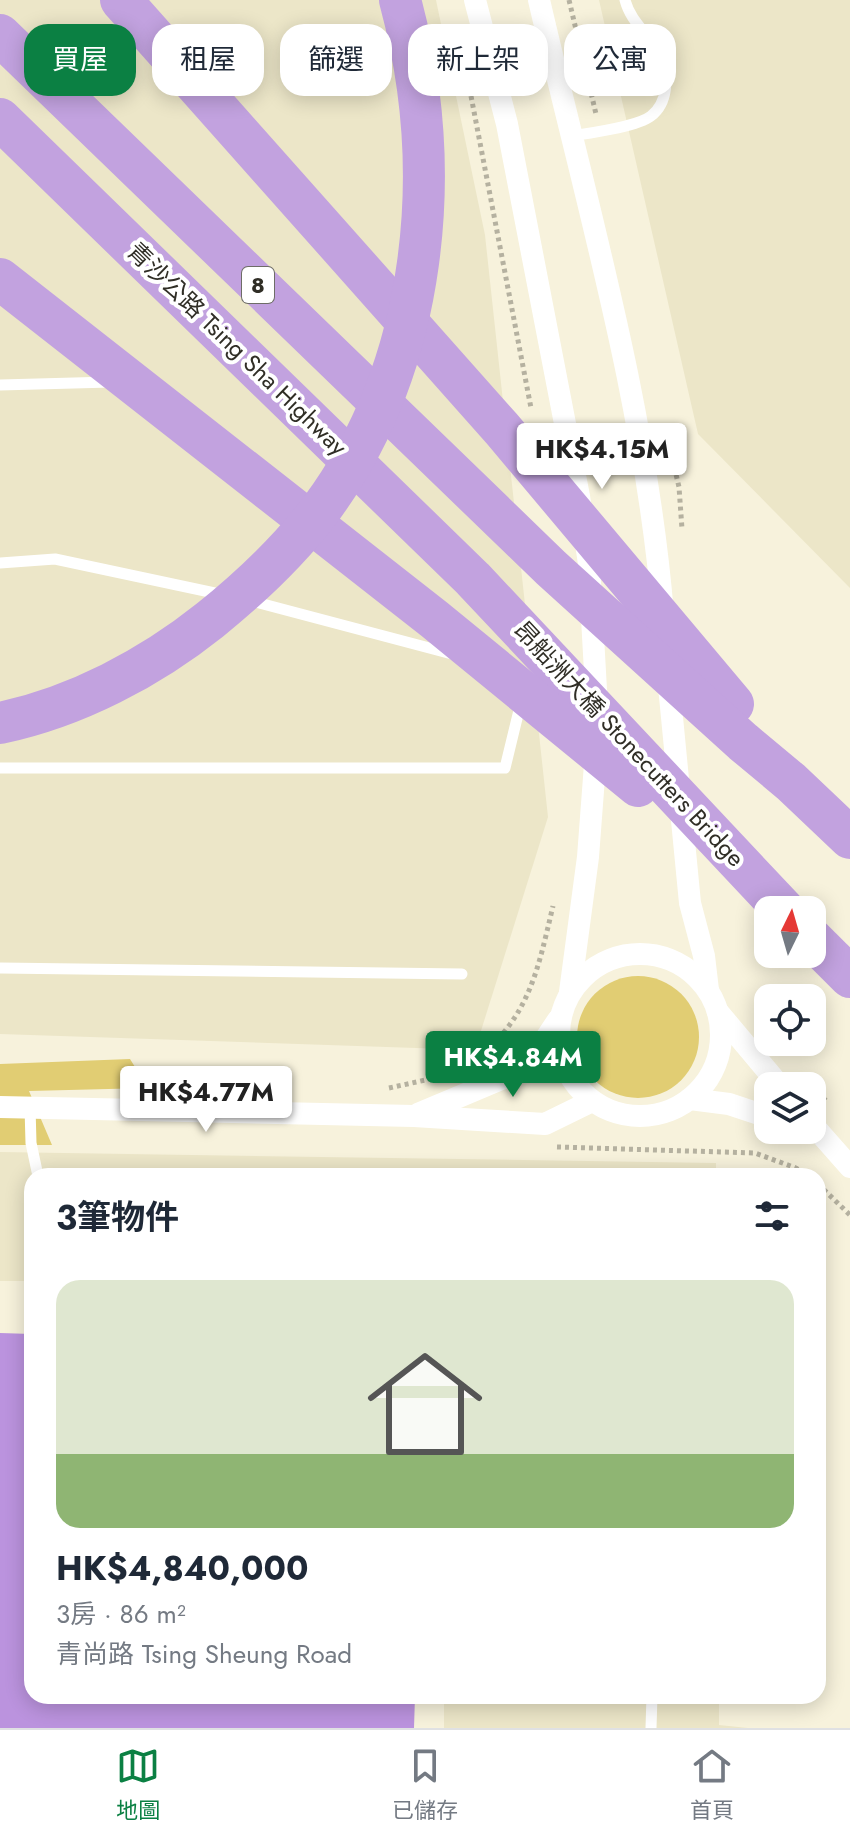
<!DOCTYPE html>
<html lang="zh-TW">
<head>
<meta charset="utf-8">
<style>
	:root { --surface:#fff; --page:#f6f6f7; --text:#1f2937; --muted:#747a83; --line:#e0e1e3; --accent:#0b8043 }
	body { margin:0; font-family:Jost,"Noto Sans TC",sans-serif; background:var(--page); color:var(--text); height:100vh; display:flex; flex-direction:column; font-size:30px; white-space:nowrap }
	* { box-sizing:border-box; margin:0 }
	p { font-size:26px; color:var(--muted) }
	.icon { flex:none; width:44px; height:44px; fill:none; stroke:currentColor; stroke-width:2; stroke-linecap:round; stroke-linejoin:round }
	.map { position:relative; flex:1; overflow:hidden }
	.side { position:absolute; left:24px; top:1168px; width:802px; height:536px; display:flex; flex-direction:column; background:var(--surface); border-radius:24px; box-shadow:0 4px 20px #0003 }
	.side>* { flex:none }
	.banner { position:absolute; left:24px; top:24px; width:802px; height:72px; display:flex; gap:16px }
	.needle { width:52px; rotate:5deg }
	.controls { position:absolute; left:754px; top:896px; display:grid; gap:16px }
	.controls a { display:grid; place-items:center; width:72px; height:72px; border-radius:16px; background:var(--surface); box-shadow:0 4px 20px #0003; font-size:40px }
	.price { position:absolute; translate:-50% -68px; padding:0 18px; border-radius:8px; background:#fff; color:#222; font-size:26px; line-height:52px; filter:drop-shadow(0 2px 4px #0008) }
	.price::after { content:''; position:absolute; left:50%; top:48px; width:24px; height:18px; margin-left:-12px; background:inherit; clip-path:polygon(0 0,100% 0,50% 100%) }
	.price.current { background:var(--accent); color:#fff }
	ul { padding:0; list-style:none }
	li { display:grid; align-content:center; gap:16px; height:424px; padding:0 32px }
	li+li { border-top:2px solid var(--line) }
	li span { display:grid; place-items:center; height:248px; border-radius:24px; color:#555 }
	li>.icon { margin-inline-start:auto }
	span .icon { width:144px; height:144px; fill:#fffc; stroke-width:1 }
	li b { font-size:34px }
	h2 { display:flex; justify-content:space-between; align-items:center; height:96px; padding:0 32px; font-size:34px }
	.pill { padding:0 28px; border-radius:24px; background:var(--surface); box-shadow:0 4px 20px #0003; font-size:28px; line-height:72px }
	.pill.current { background:var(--accent); color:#fff }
	.dock { display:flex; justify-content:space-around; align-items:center; height:112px; border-top:2px solid var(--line); background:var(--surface); font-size:22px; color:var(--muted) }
	.dock a { display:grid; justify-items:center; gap:4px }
	.dock .current { color:var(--accent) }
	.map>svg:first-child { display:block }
	.built { fill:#ece6c8 }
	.green { fill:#e1cd73 }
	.water { fill:#bb93de }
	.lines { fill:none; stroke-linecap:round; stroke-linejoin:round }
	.path { stroke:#b5b1a0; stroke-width:5; stroke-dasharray:4 4; stroke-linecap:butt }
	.service { stroke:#fff; stroke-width:11 }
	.minor { stroke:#fff; stroke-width:22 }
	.motorway { stroke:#c2a2df; stroke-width:42 }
	.labels { text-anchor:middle; stroke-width:8; stroke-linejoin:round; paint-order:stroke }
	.shield { fill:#fff; stroke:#6e6d67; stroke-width:2 }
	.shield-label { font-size:22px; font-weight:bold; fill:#302e26 }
	.street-label { font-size:24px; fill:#302e26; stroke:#fff }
</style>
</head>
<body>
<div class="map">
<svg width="850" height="1728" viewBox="0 0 850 1728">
	<rect width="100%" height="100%" fill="#f7f2dc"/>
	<g class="built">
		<path d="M0,0H436L485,235L548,817L475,1050L0,1034Z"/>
		<path d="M599,0H850V588L698,434Z"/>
		<path d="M0,1152L716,1163V1176H32V1281H0Z"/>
		<path d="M444,1696H719V1725L748,1728H444Z"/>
	</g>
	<g class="green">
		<circle cx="638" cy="1037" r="61"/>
		<path d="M130,1059L148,1088L29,1091L52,1145H0V1064Z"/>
	</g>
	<path class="water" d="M0,1333L32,1334V1696H415L414,1728H0Z"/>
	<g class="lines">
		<g class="path">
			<path d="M569,0L596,114"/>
			<path d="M471,96L531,408"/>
			<path d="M667,436L679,487L682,529"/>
			<path d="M475,1061C530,1015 537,973 553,906"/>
			<path d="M812,1086L828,1103"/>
			<path d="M389,1088L430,1079"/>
			<path d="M557,1147L755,1153L796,1168L807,1176"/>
			<path d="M818,1184L850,1215"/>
		</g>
		<g class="service">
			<path d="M571,136C590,133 637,127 651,116C668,103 669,77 661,58C652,36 631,24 625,0"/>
			<path d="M0,385L111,382"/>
			<path d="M0,563L55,559L224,595"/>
			<path d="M248,600L452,654"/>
			<path d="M0,768H505L521,702"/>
			<path d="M0,968L462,974"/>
			<path d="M30,1107L31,1143L38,1176"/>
			<path d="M651,1728L652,1696"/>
		</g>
		<g class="minor">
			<path d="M475,0L507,124L579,496L589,564L597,708"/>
			<path d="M539,0C586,203 646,405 663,614"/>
			<path d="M668,676L690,903L704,956L708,990"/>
			<circle cx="640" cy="1035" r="81"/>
			<path d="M570,992L588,857L596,751"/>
			<path d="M718,1012L780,1086"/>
			<path d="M690,1099L729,1104L768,1117"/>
			<path d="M0,1107L414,1116L545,1124L592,1101"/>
			<path d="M418,1114L511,1075L538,1050L558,1020"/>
			<path d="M812,1124L850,1167"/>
		</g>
		<g class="motorway">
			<path d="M121,0L502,429L733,704"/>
			<path d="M0,35L551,568L743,742L791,782L850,838"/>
			<path d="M0,119L473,579L784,910"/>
			<path d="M0,279L434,619L638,786"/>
			<path d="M0,723C76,707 150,668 210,620C251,587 289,551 321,509C428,364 446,170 400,0"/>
			<path d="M812,939L850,977"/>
		</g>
	</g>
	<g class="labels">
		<rect class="shield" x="242" y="267" width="32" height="36" rx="6"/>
		<g class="shield-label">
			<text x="258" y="293">8</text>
		</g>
		<g class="street-label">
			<text transform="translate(237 349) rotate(44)" y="8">青沙公路 Tsing Sha Highway</text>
			<text transform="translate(629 744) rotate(47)" y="8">昂船洲大橋 Stonecutters Bridge</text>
		</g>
	</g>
</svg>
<div class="controls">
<a><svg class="needle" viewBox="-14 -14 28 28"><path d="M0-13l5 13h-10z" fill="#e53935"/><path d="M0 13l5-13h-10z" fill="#747a83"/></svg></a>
<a><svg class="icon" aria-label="locate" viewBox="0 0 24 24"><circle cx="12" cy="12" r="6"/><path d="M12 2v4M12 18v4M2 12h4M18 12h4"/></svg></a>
<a><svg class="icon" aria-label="layers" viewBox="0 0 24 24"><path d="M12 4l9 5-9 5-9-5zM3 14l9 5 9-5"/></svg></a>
</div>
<b class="price" style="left:602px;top:491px">HK$4.15M</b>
<b class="price current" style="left:513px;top:1099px">HK$4.84M</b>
<b class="price" style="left:206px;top:1134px">HK$4.77M</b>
<div class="banner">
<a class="pill current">買屋</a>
<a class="pill">租屋</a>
<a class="pill">篩選</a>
<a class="pill">新上架</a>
<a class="pill">公寓</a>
</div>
<section class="side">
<h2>3筆物件<svg class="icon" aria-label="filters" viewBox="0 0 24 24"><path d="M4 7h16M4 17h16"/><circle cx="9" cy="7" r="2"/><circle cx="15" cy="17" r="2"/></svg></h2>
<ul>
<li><span style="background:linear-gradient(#dfe7d0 70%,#8fb573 0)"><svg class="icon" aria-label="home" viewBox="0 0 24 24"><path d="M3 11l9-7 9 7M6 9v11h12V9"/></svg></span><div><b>HK$4,840,000</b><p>3房 · 86 m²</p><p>青尚路 Tsing Sheung Road</p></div></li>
</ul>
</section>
</div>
<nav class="dock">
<a class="current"><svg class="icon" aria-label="map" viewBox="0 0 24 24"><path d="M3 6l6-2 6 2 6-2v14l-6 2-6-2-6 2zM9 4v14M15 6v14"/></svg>地圖</a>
<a><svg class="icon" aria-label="saved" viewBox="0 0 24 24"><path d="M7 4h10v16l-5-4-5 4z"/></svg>已儲存</a>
<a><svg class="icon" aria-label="home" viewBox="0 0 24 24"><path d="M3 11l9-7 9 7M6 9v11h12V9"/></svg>首頁</a>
</nav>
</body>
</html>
